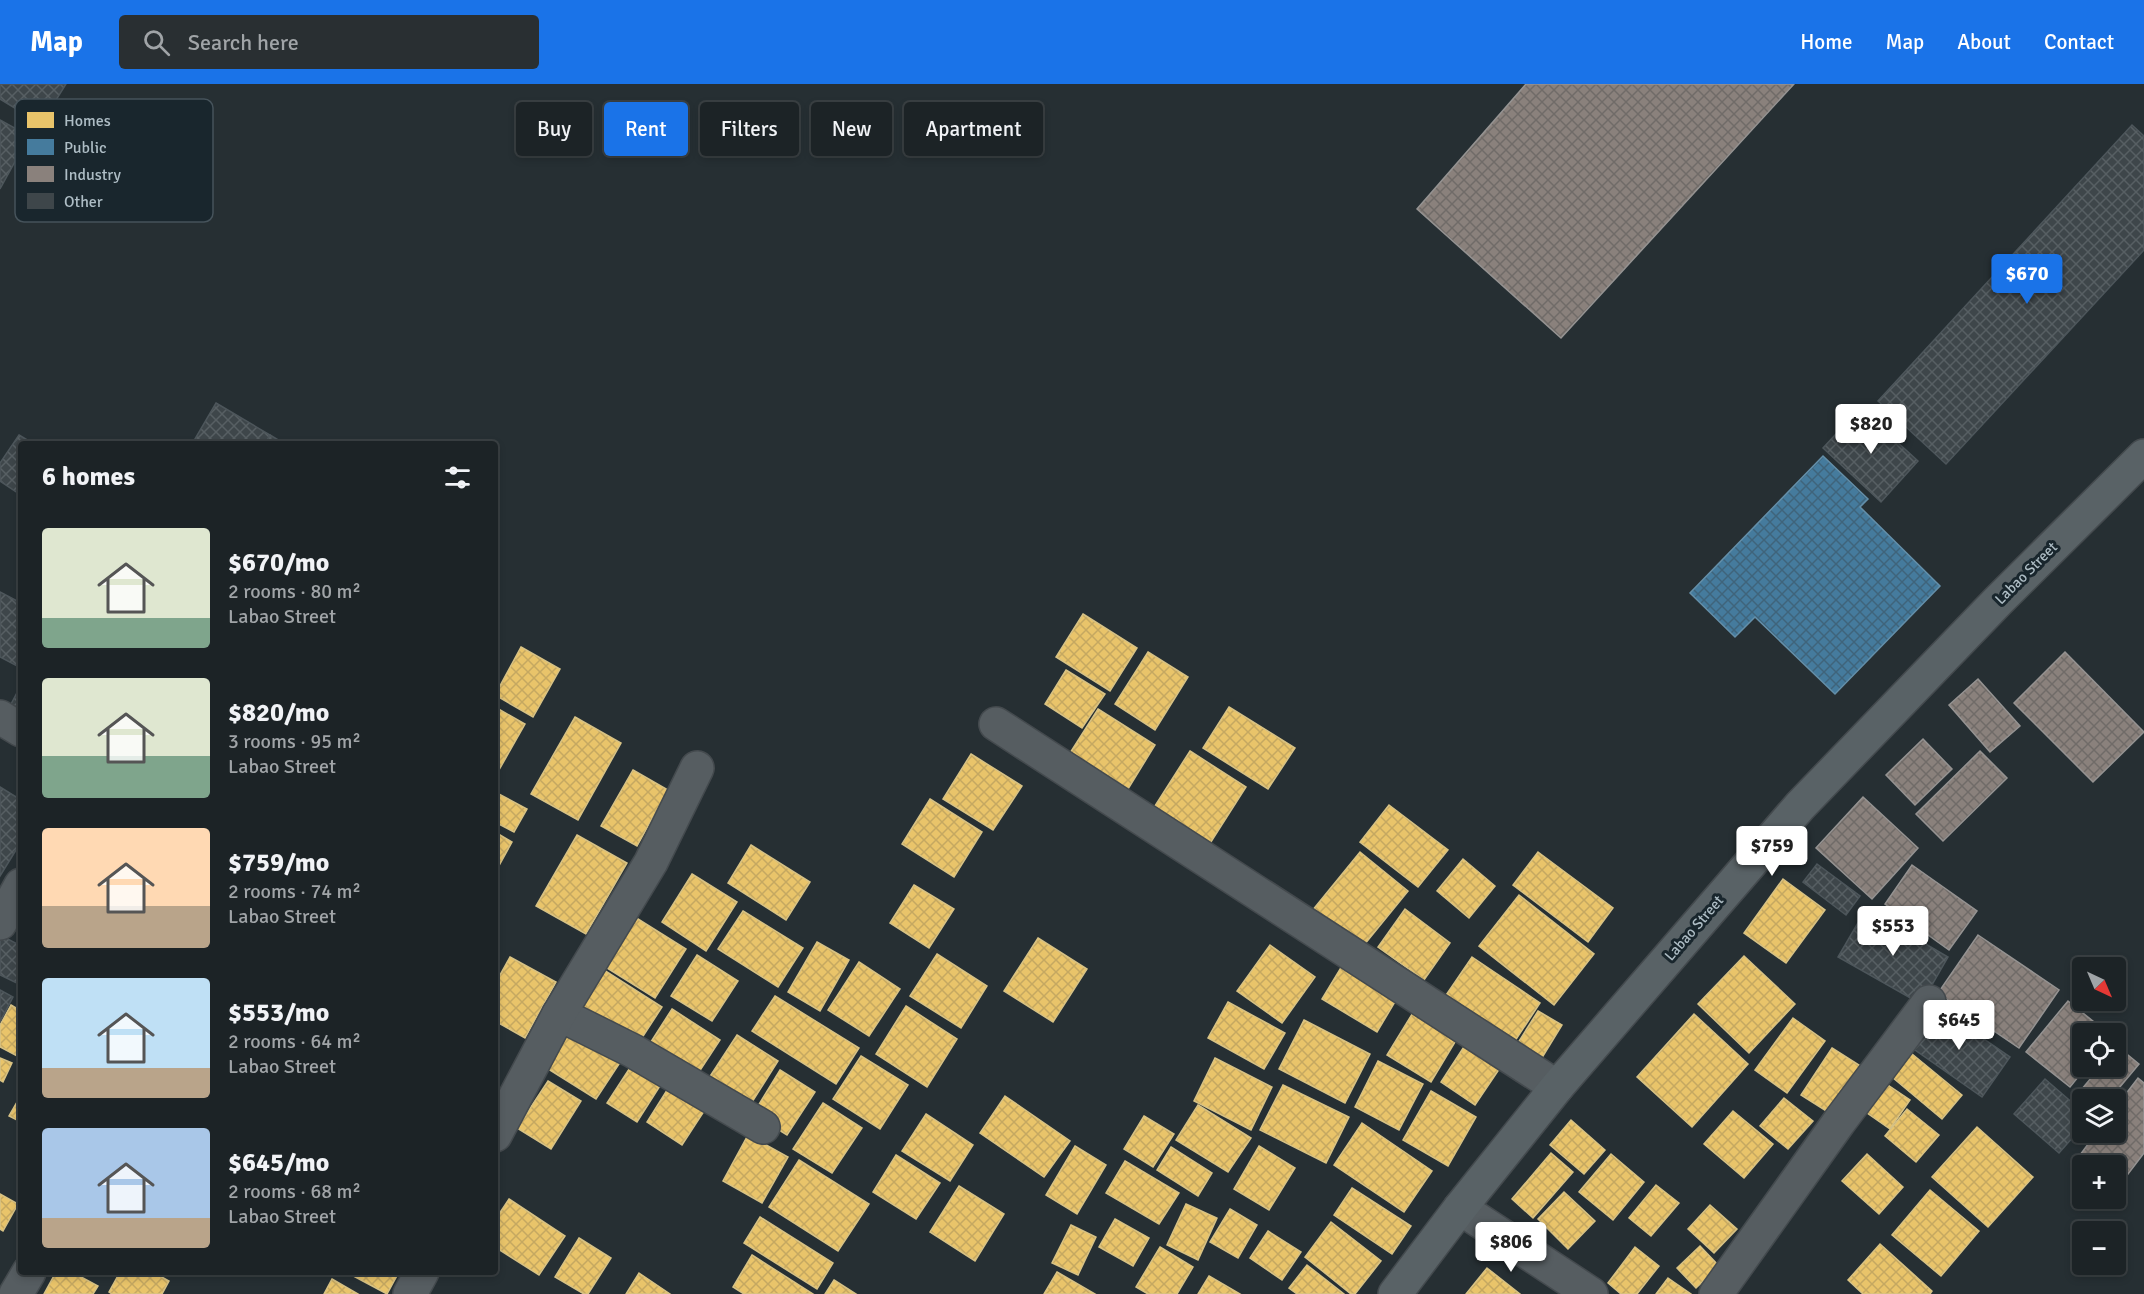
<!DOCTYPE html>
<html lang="en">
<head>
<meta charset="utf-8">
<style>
	:root { --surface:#1c2326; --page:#292f32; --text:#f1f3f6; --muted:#a0a4a7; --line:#3a4043; --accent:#1a73e8 }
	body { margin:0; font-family:Signika,sans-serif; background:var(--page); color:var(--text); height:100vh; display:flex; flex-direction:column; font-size:22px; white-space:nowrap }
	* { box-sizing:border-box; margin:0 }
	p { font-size:20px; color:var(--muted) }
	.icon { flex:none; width:33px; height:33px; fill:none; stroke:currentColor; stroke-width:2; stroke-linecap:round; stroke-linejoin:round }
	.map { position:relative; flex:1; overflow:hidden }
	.panel { position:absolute; left:18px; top:357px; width:480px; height:834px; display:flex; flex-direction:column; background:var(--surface); border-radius:6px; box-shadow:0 3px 9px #0003,0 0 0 2px var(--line) }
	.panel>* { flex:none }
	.banner { position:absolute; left:516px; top:18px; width:570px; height:54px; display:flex; gap:12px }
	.needle { width:39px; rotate:136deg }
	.fabs { position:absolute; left:2072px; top:873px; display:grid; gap:12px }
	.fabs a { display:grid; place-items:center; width:54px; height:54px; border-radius:6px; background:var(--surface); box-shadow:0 3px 9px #0003,0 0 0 2px var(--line); font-size:30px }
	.price { position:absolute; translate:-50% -51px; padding:0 14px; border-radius:6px; background:#fff; color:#222; font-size:20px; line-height:39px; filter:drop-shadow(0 2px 3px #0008) }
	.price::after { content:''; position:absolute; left:50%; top:36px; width:18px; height:14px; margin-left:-9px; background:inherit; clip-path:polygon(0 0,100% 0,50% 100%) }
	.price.on { background:var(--accent); color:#fff }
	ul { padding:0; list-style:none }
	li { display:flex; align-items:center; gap:18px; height:150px; padding:0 24px }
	li span { display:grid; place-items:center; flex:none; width:168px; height:120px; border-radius:6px; color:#555 }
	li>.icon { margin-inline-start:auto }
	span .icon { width:72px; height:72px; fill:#fffc; stroke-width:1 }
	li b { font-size:26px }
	h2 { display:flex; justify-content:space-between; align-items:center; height:72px; padding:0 24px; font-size:26px }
	.pill { padding:0 21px; border-radius:6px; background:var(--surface); box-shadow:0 3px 9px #0003,0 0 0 2px var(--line); font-size:21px; line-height:54px }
	.pill.on { background:var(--accent); color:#fff }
	header { display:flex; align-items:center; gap:36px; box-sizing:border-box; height:84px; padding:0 30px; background:var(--accent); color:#fff }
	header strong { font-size:28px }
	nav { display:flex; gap:33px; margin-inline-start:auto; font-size:21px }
	.search { width:420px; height:54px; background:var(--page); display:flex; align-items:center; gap:15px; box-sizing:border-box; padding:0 21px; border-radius:6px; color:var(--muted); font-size:22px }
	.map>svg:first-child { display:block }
	.homes { fill:url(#homes-cross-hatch); stroke:#d7c285; stroke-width:1.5 }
	.public { fill:url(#public-cross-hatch); stroke:#648fa9; stroke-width:1.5 }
	.industry { fill:url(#industry-cross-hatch); stroke:#959392; stroke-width:1.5 }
	.building { fill:url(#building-cross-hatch); stroke:#4d565b; stroke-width:1.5 }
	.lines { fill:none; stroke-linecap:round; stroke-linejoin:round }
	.street-casing { stroke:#444a4e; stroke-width:36 }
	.secondary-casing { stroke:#444a4e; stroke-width:36 }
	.street { stroke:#565d61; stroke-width:33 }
	.secondary { stroke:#596266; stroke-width:33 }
	.labels { text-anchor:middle; stroke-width:6; stroke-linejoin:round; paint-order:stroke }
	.street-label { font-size:15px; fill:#aebdc5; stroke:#19262d }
	.key { fill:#19262d; stroke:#46535b; stroke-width:1.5 }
	.key-label { font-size:16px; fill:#aebdc5 }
</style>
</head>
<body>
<header>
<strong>Map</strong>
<div class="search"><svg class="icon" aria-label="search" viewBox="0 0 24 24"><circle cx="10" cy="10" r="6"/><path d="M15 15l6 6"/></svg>Search here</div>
<nav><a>Home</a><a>Map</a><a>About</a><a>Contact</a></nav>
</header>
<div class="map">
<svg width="2144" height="1210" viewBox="0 0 2144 1210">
	<defs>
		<pattern id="homes-cross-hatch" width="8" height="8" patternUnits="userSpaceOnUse" patternTransform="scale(1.5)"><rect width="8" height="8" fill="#e9c46a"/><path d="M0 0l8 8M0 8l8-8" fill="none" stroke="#c5a861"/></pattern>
		<pattern id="public-cross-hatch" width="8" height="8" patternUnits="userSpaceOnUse" patternTransform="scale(1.5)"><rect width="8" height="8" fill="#457b9d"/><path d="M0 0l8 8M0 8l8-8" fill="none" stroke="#3f647b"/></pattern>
		<pattern id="industry-cross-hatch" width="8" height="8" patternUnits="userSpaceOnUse" patternTransform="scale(1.5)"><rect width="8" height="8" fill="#8a817c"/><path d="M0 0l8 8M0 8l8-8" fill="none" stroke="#706b68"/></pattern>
		<pattern id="building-cross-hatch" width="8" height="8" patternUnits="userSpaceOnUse" patternTransform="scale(1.5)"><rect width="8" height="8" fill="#3e464a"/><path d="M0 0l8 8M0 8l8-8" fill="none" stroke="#575f63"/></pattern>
	</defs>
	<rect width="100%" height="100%" fill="#262f33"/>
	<g class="homes">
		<path d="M1083,530L1137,564L1110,607L1056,573Z"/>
		<path d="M521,563L560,585L533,633L495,611Z"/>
		<path d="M1148,568L1188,593L1155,646L1115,620Z"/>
		<path d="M1066,586L1105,610L1082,644L1045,620Z"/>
		<path d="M495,623L525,640L495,693Z"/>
		<path d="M1229,623L1295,664L1268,705L1203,664Z"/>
		<path d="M1098,625L1155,661L1128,705L1070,669Z"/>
		<path d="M575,633L621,659L578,736L531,710Z"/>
		<path d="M1190,667L1246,703L1209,761L1153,725Z"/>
		<path d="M971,670L1022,702L993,746L943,715Z"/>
		<path d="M633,686L668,706L637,762L601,742Z"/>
		<path d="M495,708L527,725L514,748L495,738Z"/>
		<path d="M930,715L982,748L954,793L902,760Z"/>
		<path d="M1389,721L1448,766L1418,803L1360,758Z"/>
		<path d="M495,748L512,758L495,789Z"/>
		<path d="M577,751L627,779L586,850L536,822Z"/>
		<path d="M751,761L810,798L786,836L728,799Z"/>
		<path d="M1360,768L1408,807L1360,866L1312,827Z"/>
		<path d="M1538,768L1613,824L1588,858L1513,801Z"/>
		<path d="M1463,775L1495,802L1469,834L1437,807Z"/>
		<path d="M692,790L737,818L706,867L662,838Z"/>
		<path d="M1783,795L1825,826L1786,879L1744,849Z"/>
		<path d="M914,801L954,825L929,864L890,839Z"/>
		<path d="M1519,811L1594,870L1554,921L1479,862Z"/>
		<path d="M1405,825L1450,859L1424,896L1378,863Z"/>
		<path d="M743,827L803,864L778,903L718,865Z"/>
		<path d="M630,830L686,865L655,914L599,879Z"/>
		<path d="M1038,854L1087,885L1053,938L1004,907Z"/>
		<path d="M817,858L849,876L820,927L788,908Z"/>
		<path d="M1270,861L1315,893L1282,939L1237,907Z"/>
		<path d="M937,870L987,902L961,944L910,912Z"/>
		<path d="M697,871L738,897L712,937L671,912Z"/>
		<path d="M1744,872L1795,920L1749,969L1698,920Z"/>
		<path d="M510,873L556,898L525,954L495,937V900Z"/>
		<path d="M1472,873L1540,919L1511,963L1442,917Z"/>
		<path d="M1345,877L1399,911L1377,948L1322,915Z"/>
		<path d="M859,878L900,905L869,952L828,926Z"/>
		<path d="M596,881L662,923L636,963L570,922Z"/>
		<path d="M775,912L859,964L836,1000L752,947Z"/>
		<path d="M1228,918L1285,949L1264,985L1208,954Z"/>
		<path d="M11,921L21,927V974L0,963V941Z"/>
		<path d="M906,922L957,955L927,1003L876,970Z"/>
		<path d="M672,925L720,956L695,994L647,964Z"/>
		<path d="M1414,927L1458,953L1431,998L1387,971Z"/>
		<path d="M1538,927L1562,941L1540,977L1516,962Z"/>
		<path d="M1694,930L1748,980L1692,1043L1637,993Z"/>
		<path d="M1793,934L1825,957L1787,1009L1755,986Z"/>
		<path d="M1304,936L1370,970L1345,1019L1279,985Z"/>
		<path d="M569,944L621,977L596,1015L545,983Z"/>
		<path d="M737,951L778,977L747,1026L705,1000Z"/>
		<path d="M1469,955L1504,978L1475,1021L1441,998Z"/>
		<path d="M1832,964L1862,983L1831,1030L1801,1011Z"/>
		<path d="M1906,965L1962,1011L1942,1035L1886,988Z"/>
		<path d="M861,972L908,1001L880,1045L833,1015Z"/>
		<path d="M0,974L12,979L3,998L0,996Z"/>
		<path d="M1215,974L1272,1003L1251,1046L1194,1017Z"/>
		<path d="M635,976L665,994L637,1038L607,1019Z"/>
		<path d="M1378,977L1423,1000L1399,1046L1355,1023Z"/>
		<path d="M780,986L815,1008L787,1051L753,1030Z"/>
		<path d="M674,995L710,1018L682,1061L647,1038Z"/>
		<path d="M1879,995L1910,1016L1890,1045L1860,1024Z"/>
		<path d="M548,997L581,1017L551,1065L517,1044Z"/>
		<path d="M1283,1001L1349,1033L1326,1079L1260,1046Z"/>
		<path d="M1431,1007L1476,1033L1448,1082L1403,1056Z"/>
		<path d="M21,1011V1038L9,1032Z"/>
		<path d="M1005,1012L1070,1057L1044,1093L980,1049Z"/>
		<path d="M1784,1014L1813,1037L1788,1065L1760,1042Z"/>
		<path d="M823,1019L862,1044L832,1089L793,1065Z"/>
		<path d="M1198,1021L1251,1054L1228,1088L1176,1056Z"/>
		<path d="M1907,1025L1939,1051L1916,1078L1885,1052Z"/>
		<path d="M1733,1027L1773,1060L1744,1094L1704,1060Z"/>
		<path d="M926,1030L973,1061L950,1097L902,1067Z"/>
		<path d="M1144,1032L1174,1050L1153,1083L1124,1065Z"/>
		<path d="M1571,1036L1605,1066L1584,1090L1550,1061Z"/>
		<path d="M1362,1039L1432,1087L1404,1128L1334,1081Z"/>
		<path d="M1977,1043L2033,1093L1988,1143L1932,1093Z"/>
		<path d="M748,1051L788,1073L762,1119L723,1097Z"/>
		<path d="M1075,1062L1106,1081L1077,1130L1046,1111Z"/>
		<path d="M1259,1062L1295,1084L1269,1126L1234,1105Z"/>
		<path d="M1171,1063L1212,1089L1198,1112L1157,1086Z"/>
		<path d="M1551,1069L1573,1088L1533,1134L1512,1115Z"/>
		<path d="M1611,1070L1644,1098L1613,1136L1579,1108Z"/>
		<path d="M1867,1070L1903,1103L1879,1130L1842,1097Z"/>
		<path d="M896,1071L940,1099L916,1135L873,1108Z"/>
		<path d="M799,1076L869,1120L838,1167L769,1123Z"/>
		<path d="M1125,1077L1179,1109L1159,1140L1106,1109Z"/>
		<path d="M1656,1101L1679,1119L1651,1152L1629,1134Z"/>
		<path d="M959,1102L1004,1130L975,1177L930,1148Z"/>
		<path d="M1352,1104L1411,1142L1392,1170L1334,1131Z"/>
		<path d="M1930,1106L1979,1147L1941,1192L1892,1151Z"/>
		<path d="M1564,1108L1595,1137L1568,1165L1538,1135Z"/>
		<path d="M0,1110L18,1120L3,1147L0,1145Z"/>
		<path d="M509,1115L565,1152L539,1191L495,1163V1136Z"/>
		<path d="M1186,1120L1217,1134L1198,1176L1167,1161Z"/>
		<path d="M1710,1121L1737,1145L1714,1169L1688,1145Z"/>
		<path d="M1230,1125L1257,1141L1238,1174L1210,1158Z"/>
		<path d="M760,1133L833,1179L817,1205L744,1159Z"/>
		<path d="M1115,1135L1149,1154L1133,1182L1099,1163Z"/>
		<path d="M1331,1138L1381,1177L1355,1210H1351L1305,1173Z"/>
		<path d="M1071,1141L1096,1153L1078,1191L1052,1179Z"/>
		<path d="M1268,1147L1301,1168L1282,1196L1250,1174Z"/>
		<path d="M579,1154L611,1174L588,1210H584L555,1193Z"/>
		<path d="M1880,1160L1932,1207L1930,1210H1863L1848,1196Z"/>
		<path d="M1700,1162L1719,1182L1696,1204L1677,1184Z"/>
		<path d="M1160,1163L1193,1183L1177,1210H1148L1136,1203Z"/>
		<path d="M1635,1163L1659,1182L1637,1210H1621L1608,1199Z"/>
		<path d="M752,1171L813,1210H744L733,1203Z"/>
		<path d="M1307,1181L1344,1210H1297L1289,1204Z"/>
		<path d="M1487,1184L1520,1210H1466Z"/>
		<path d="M56,1188H72L98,1202L93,1210H44Z"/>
		<path d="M120,1188H153L169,1197L162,1210H112L109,1208Z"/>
		<path d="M346,1188H399L387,1210Z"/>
		<path d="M1057,1188L1095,1210H1044Z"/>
		<path d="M639,1189L670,1210H626Z"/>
		<path d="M1209,1192L1240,1210H1198Z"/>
		<path d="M1668,1194L1691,1210H1656Z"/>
		<path d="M332,1195L358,1210H324Z"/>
		<path d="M834,1196L856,1210H825Z"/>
	</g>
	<path class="public" d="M1823,372L1868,415L1860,423L1940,502L1835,610L1755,533L1735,553L1690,509Z"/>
	<g class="industry">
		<path d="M1526,0H1794L1561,254L1417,125Z"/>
		<path d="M2065,568L2144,648L2093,698L2014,619Z"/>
		<path d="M1978,595L2020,642L1990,668L1949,621Z"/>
		<path d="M1923,655L1952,685L1915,721L1886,691Z"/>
		<path d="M1980,667L2007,694L1943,757L1916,730Z"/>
		<path d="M1863,713L1918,764L1872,815L1816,764Z"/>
		<path d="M1912,781L1977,827L1949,866L1885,820Z"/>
		<path d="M1978,851L2059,906L2019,964L1938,909Z"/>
		<path d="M2068,917L2109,950H2082V982H2087L2070,1003L2026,968Z"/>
		<path d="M2117,962L2139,980L2109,1016H2083L2077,1011L2101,982H2115V965Z"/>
		<path d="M2138,994L2144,999V1069L2115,1107V1082H2082V1085L2074,1079L2097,1048H2115V1024Z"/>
	</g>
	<g class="building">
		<path d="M0,0H66L41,40L0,15Z"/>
		<path d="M0,36L29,52L0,105Z"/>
		<path d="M2132,41L2144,52V166L1946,380L1878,317Z"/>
		<path d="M216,319L270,351L265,360H192Z"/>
		<path d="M1860,324L1918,377L1881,418L1823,364Z"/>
		<path d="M19,351L34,360H21V411L0,397V379Z"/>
		<path d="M270,351L285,360H265Z"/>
		<path d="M0,508L21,519V584L0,573Z"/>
		<path d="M21,601V630L9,624Z"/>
		<path d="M0,703L21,716V758L0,792Z"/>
		<path d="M1817,780L1860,812L1846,831L1803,798Z"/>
		<path d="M1866,825L1948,873L1921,920L1838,873Z"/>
		<path d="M0,851L21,862V901L0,891Z"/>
		<path d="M0,906L13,913L0,938Z"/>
		<path d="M1936,922L2010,973L1982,1013L1908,961Z"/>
		<path d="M2045,995L2082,1027V1043L2059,1069L2014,1030Z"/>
	</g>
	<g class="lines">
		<defs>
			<g id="street">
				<path d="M0,633L21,646"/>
				<path d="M996,640L1557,1003"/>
				<path d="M0,839L21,801"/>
				<path d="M559,930L633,967L763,1043"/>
				<path d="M495,1051L559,930L651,778L697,684"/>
				<path d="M1460,1124L1591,1210"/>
				<path d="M16,1210L29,1188"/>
				<path d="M410,1210L422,1188"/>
				<path d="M1716,1210L1839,1038L1929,918"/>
			</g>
			<path id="secondary" d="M1395,1210L1460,1124L1557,1003L1800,722L1998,517L2144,372"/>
		</defs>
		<use href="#street" class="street-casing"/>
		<use href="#secondary" class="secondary-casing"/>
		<use href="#street" class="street"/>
		<use href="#secondary" class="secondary"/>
	</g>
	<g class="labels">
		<g class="street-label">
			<text transform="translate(2026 489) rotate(-45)" y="5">Labao Street</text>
			<text transform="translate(1694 844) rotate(-49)" y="5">Labao Street</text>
		</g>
	</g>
	<rect x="15" y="15" width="198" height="123" rx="9" class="key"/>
	<rect x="27" y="28" width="27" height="16" fill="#e9c46a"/>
	<rect x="27" y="55" width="27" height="16" fill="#457b9d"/>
	<rect x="27" y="82" width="27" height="16" fill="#8a817c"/>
	<rect x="27" y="109" width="27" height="16" fill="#3e464a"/>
	<g class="key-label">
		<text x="64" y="42">Homes</text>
		<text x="64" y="69">Public</text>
		<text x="64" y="96">Industry</text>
		<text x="64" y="123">Other</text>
	</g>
</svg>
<div class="fabs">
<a><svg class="needle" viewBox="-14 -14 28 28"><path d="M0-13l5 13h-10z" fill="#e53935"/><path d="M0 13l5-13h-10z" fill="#a0a4a7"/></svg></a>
<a><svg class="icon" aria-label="locate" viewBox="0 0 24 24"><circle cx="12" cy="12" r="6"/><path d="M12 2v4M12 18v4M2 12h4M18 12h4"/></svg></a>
<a><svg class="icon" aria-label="layers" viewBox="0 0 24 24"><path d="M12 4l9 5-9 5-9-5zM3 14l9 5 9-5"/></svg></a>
<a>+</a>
<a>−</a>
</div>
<b class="price on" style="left:2027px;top:221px">$670</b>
<b class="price" style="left:1871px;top:371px">$820</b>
<b class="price" style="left:1772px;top:793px">$759</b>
<b class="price" style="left:1893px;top:873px">$553</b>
<b class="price" style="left:1959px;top:967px">$645</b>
<b class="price" style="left:1511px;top:1189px">$806</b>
<div class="banner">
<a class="pill">Buy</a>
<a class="pill on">Rent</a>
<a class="pill">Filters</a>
<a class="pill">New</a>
<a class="pill">Apartment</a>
</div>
<section class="panel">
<h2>6 homes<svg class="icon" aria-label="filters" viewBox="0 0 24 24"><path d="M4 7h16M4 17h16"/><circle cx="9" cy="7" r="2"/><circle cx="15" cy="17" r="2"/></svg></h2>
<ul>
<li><span style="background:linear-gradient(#dfe7d0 75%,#7fa58c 0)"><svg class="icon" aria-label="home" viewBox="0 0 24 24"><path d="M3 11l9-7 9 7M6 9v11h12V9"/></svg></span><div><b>$670/mo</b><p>2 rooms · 80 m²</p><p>Labao Street</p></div></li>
<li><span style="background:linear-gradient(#dfe7d0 65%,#7fa58c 0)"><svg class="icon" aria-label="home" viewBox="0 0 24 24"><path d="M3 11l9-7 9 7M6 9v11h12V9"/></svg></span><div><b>$820/mo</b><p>3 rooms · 95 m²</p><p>Labao Street</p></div></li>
<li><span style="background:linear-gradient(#ffd9b3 65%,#b9a48a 0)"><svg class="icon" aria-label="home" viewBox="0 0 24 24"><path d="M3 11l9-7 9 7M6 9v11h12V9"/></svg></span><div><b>$759/mo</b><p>2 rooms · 74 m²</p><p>Labao Street</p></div></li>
<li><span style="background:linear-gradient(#bfe0f5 75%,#b9a48a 0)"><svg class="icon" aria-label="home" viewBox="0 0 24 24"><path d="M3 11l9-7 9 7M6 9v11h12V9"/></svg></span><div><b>$553/mo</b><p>2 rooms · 64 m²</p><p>Labao Street</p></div></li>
<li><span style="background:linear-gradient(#a9c7e8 75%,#b9a48a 0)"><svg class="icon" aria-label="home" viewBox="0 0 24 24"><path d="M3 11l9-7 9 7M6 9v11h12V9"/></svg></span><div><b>$645/mo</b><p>2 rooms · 68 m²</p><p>Labao Street</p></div></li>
</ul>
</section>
</div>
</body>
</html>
